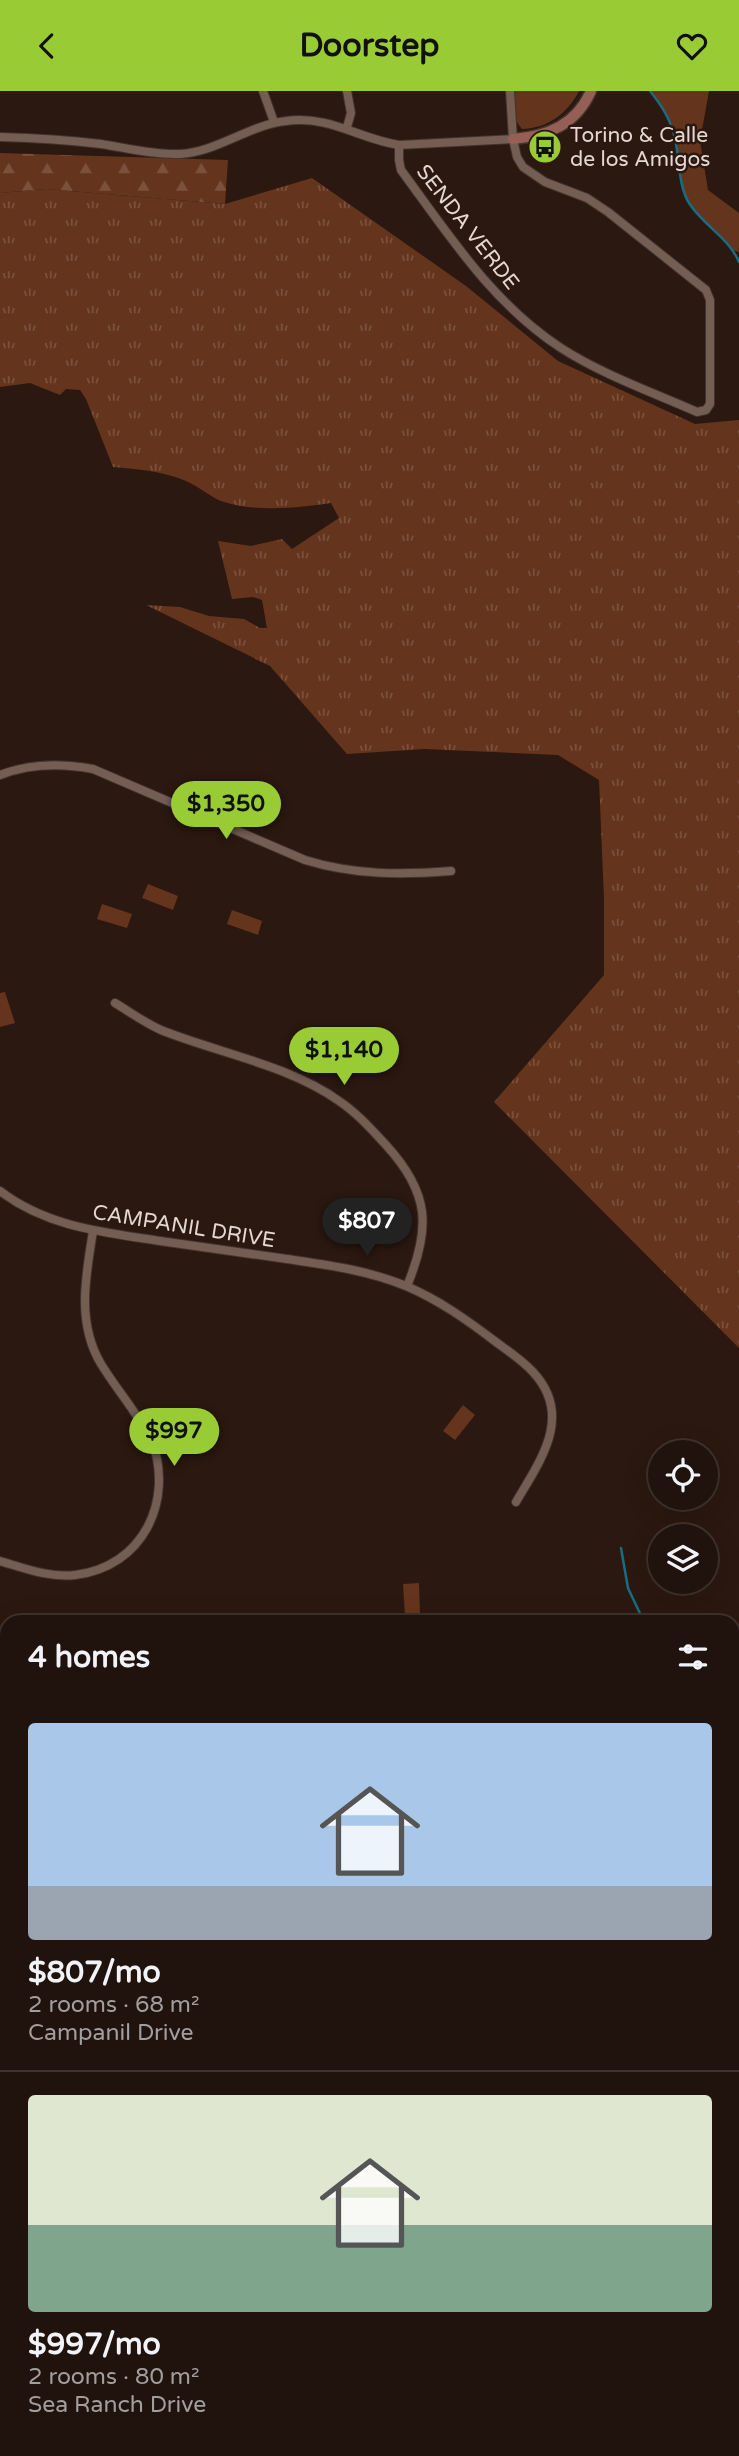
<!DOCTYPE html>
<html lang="en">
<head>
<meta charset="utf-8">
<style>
	:root { --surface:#20120c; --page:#281b15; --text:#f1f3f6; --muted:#a29e9d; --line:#3d322d; --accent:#99cb35 }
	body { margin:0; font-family:"Varela Round",sans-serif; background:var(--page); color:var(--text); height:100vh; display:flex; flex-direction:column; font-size:26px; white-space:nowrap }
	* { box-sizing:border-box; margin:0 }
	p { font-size:23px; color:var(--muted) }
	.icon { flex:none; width:38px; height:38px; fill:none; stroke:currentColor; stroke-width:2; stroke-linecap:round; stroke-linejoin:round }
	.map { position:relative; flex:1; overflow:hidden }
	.panel { position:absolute; left:0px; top:1524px; width:740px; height:842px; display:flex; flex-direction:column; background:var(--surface); border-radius:21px 21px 0 0; box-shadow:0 7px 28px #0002,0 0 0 2px var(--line) }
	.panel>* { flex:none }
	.buttons { position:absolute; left:648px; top:1349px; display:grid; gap:14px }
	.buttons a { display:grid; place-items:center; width:70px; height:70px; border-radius:50%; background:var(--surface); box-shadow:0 7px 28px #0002,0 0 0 2px var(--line); font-size:35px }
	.price { position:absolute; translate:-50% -60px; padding:0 16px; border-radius:24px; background:var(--accent); color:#111; font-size:23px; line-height:46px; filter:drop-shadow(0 2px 4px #0008) }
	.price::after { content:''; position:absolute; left:50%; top:42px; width:21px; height:16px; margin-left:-10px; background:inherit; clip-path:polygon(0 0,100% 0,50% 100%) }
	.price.selected { background:#222; color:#fff }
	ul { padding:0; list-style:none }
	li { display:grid; align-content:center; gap:14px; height:371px; padding:0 28px }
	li+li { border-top:2px solid var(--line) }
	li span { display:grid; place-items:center; height:217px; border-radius:7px; color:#555 }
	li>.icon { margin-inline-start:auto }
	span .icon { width:126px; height:126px; fill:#fffc; stroke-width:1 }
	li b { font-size:30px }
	h2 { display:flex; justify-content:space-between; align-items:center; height:84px; padding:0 28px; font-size:30px }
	header { display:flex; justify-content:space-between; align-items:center; height:91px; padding:0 28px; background:var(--accent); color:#111; font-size:32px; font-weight:800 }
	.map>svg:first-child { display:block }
	.grass { fill:url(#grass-tufts) }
	.forest { fill:url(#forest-firs) }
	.green { fill:#65341c }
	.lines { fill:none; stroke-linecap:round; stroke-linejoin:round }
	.stream { stroke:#176d81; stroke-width:2.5 }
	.street-casing { stroke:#41332f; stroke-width:10 }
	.secondary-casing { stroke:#41332f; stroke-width:13 }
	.street { stroke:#745d53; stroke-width:8 }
	.secondary { stroke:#955f55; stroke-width:10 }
	.labels { text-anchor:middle; stroke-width:5; stroke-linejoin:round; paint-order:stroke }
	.poi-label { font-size:21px; fill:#e5d8d2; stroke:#2b1810; text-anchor:start }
	.street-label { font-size:21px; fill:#e5d8d2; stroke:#2b1810 }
</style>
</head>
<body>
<header><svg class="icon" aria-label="back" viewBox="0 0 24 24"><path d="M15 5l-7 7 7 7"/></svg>Doorstep<svg class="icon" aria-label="heart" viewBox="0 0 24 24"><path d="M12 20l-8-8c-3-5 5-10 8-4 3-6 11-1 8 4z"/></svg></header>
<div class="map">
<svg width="739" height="2365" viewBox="0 0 739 2365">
	<defs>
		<pattern id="grass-tufts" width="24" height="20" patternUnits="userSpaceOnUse" patternTransform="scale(1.75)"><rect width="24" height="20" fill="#65341c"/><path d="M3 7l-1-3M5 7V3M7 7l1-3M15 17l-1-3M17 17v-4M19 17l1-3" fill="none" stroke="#7b513c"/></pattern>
		<pattern id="forest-firs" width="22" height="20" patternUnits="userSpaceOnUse" patternTransform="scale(1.75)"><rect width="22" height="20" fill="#65341c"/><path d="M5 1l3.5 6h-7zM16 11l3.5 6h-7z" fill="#7b513c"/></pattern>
	</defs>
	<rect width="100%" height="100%" fill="#2b1810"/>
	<path class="grass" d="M312,87L466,195L558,270L695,333L739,329V1257L494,1011L604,884V807L599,689L558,664L424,658L347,663L270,575L146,514L180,516L209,525L244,528L260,537H267L262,509L253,506L232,508L218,450L251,455L282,448L292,458L339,427L331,412C299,417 255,421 224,411C213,408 198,395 186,390C162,380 138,378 113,376L86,308L80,299L66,298L60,304L30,292L0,296V102L46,98L225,113Z"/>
	<path class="forest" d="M0,62L228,69L225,113L46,98L0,102Z"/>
	<g class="green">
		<path d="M510,0H579C567,23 548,37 522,38C512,27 511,14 510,0Z"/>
		<path d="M650,0H709L700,50L708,99L739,122V161L735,160C719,145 701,131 689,112C678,94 680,68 675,48C671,29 662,15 650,0Z"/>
		<path d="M148,793L178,805L173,819L142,807Z"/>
		<path d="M102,813L132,823L127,837L97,828Z"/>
		<path d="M232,819L262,830L258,844L227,833Z"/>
		<path d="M5,901L15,932L0,936V902Z"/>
		<path d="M463,1314L475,1324L455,1349L443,1340Z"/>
		<path d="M419,1492L420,1525H405L403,1493Z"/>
	</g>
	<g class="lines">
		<g class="stream">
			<path d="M650,0C662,15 671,29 675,48C680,69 678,94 689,112C703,134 729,147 739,171"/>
			<path d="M621,1457L628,1497L644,1531"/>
			<path d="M733,1620L739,1623"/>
			<path d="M0,2208L7,2215"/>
			<path d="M168,2359L181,2365"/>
		</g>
		<defs>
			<g id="street">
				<path d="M263,0L274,31"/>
				<path d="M347,36L351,22L347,0"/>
				<path d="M0,46C34,47 67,49 101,53C127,57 154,64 180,63C217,61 249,34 286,30C330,24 359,48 399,54L513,48"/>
				<path d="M399,54V69L401,79C449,144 492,212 561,257C603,284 652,301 697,321L706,319L710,313V209L706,199L608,121L587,107L545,91L523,76L517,66L513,48L510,0"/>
				<path d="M0,684C31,672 61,672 93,678L305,769C354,784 400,784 451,780"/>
				<path d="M115,912C130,921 145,932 161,939C218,962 289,974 339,1010C357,1022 371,1038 386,1054C430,1102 431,1137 407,1195"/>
				<path d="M0,1100C47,1136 103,1141 160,1150C202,1156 244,1162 287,1168C327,1174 367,1179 406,1195C439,1209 467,1229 496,1251C508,1260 522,1269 533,1281C574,1325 540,1370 516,1411"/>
				<path d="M0,1470C24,1477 49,1487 75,1484C143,1476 174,1410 152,1350C138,1323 117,1299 101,1273C76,1231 86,1184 93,1140"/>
				<path d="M0,2184L7,2191"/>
				<path d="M733,2274L739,2275"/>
				<path d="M616,2365L617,2359"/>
			</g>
			<g id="secondary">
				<path d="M513,48C548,45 576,34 591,0"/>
				<path d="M0,2364L3,2365"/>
			</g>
		</defs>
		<use href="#street" class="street-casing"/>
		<use href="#secondary" class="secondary-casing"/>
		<use href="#street" class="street"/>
		<use href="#secondary" class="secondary"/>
	</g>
	<defs>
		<symbol id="bus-disc" viewBox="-11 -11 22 22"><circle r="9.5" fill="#99cb35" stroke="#2b1810"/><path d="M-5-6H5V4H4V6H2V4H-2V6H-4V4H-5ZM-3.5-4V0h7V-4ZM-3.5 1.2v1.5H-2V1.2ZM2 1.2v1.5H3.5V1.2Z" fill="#111"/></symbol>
	</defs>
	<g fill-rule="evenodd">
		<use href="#bus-disc" x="526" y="37" width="38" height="38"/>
	</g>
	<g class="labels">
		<g class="poi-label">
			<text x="570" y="51">Torino &amp; Calle<tspan x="570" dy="24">de los Amigos</tspan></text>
		</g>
		<g class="street-label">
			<text transform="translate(468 136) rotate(52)" y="7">SENDA VERDE</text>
			<text transform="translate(184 1135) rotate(9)" y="7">CAMPANIL DRIVE</text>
		</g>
	</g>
</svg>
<div class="buttons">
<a><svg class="icon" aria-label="locate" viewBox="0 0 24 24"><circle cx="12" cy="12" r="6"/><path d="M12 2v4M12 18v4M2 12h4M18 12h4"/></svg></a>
<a><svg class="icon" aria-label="layers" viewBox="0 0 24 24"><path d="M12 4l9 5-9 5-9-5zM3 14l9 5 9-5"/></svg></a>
</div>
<b class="price" style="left:226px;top:750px">$1,350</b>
<b class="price" style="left:344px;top:996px">$1,140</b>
<b class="price selected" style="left:367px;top:1167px">$807</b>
<b class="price" style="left:174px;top:1377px">$997</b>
<section class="panel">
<h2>4 homes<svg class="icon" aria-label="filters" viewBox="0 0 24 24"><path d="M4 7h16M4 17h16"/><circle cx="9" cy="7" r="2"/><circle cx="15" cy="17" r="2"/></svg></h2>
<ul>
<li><span style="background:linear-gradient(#a9c7e8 75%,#9aa5b1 0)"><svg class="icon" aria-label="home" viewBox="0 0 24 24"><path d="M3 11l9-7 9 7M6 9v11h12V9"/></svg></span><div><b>$807/mo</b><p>2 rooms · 68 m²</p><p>Campanil Drive</p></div></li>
<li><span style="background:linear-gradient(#dfe7d0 60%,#7fa58c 0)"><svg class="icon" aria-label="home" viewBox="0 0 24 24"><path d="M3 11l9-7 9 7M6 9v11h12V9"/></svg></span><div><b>$997/mo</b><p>2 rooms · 80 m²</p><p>Sea Ranch Drive</p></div></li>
</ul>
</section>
</div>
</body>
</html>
